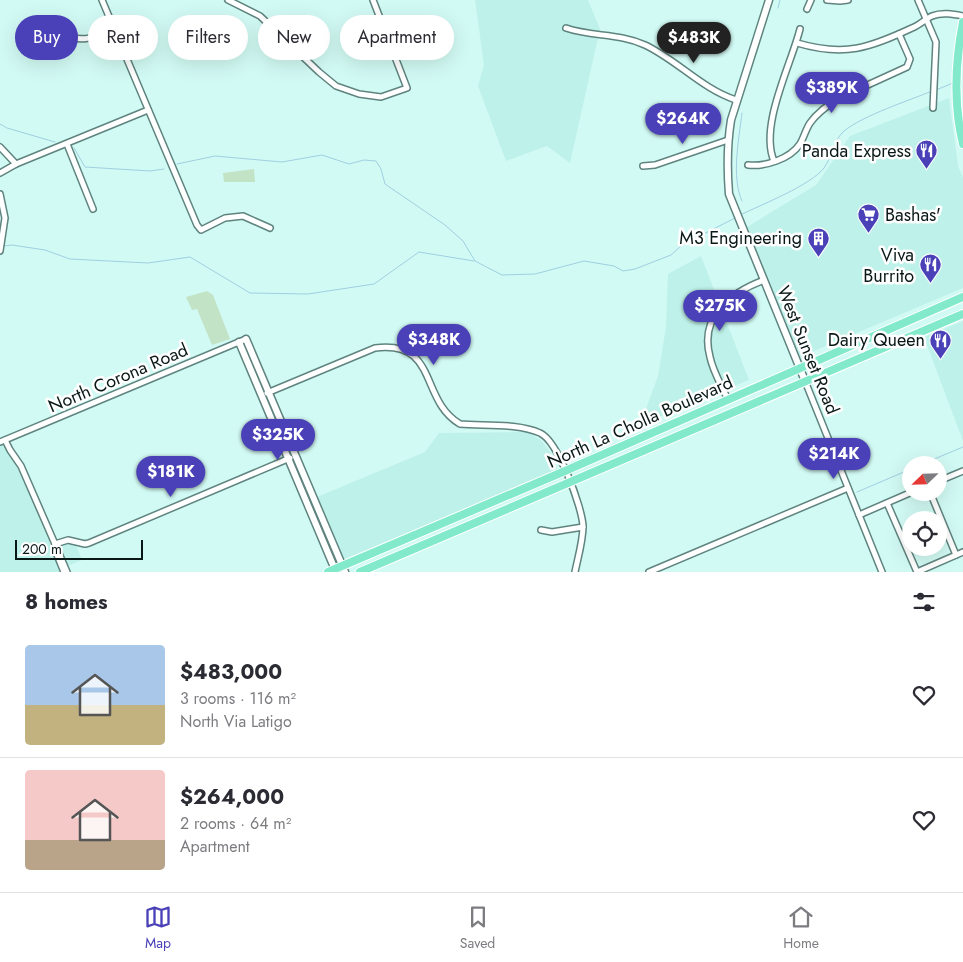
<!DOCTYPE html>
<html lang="en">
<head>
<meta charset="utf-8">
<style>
	:root { --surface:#fff; --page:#f2f2f3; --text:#2b2b33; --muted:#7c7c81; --line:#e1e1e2; --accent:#4a41b8 }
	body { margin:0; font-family:Jost,sans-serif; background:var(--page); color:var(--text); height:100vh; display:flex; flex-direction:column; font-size:19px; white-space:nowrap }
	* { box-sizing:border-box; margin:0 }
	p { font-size:16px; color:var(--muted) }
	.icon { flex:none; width:28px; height:28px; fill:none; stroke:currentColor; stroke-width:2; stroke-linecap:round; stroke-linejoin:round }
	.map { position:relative; height:572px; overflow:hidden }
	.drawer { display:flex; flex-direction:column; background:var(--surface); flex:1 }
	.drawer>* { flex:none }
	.top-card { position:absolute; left:15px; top:15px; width:500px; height:45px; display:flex; gap:10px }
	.needle { width:32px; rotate:247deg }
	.tools { position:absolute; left:902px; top:456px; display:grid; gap:10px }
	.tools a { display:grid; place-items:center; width:45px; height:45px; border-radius:50%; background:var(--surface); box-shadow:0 5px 20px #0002; font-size:25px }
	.scale { position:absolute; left:15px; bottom:12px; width:128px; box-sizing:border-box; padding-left:5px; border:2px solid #091817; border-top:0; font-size:14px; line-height:18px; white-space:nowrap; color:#091817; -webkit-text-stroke:4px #fefefe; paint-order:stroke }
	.price { position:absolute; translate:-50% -42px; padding:0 11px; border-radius:18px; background:var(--accent); color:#fff; font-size:16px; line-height:32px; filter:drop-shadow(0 1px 2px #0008) }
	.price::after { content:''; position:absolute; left:50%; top:30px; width:15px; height:11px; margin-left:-8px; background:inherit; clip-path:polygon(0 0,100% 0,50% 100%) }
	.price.selected { background:#222; color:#fff }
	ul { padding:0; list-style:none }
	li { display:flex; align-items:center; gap:15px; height:125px; padding:0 25px }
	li+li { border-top:1px solid var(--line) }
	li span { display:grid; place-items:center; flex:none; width:140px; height:100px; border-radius:5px; color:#555 }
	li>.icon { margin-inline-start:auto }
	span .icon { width:60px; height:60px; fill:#fffc; stroke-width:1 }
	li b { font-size:21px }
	h2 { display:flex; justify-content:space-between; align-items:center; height:60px; padding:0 25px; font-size:21px }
	.pill { padding:0 18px; border-radius:22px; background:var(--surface); box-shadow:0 5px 20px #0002; font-size:18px; line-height:45px }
	.pill.selected { background:var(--accent); color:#fff }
	.tab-bar { display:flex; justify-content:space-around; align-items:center; height:70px; border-top:1px solid var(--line); background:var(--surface); font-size:14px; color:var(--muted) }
	.tab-bar a { display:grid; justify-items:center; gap:2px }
	.tab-bar .selected { color:var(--accent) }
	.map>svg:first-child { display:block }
	.built { fill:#bef1e9 }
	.green { fill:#c3e3c6 }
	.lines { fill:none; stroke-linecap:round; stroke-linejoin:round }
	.stream { stroke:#9fcfe1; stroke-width:1 }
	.minor-casing { stroke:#5f847f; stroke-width:8 }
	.tertiary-casing { stroke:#5f847f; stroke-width:9 }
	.primary-casing { stroke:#fff; stroke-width:10 }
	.minor { stroke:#fff; stroke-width:5 }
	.tertiary { stroke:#fff; stroke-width:6 }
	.primary { stroke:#82eaca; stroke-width:8 }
	.labels { text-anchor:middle; stroke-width:5; stroke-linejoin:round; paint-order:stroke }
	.poi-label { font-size:18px; fill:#091817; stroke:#fefefe; text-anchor:end }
	.street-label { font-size:18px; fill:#091817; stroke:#fefefe }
</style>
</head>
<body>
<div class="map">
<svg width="963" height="572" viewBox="0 0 963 572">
	<rect width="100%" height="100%" fill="#d2faf4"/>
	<g class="built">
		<path d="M475,0H588L600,29L570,163L547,146L506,161L478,86L484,65Z"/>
		<path d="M949,98L958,166L963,177V288L800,357L747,227L816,185L850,136Z"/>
		<path d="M701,256L749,380L640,425L658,376L666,327L668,274Z"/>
		<path d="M963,321V441L924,337Z"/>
		<path d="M527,432L541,440L550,452L558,470L344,559L317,497L425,452L439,433Z"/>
		<path d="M4,444L18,465L53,548L70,543L76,546L82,560L67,566L62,572H0V446Z"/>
	</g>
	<g class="green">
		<path d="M254,169L255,182H224L223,173Z"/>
		<path d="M207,291L213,295L230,339L212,345L197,309L192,310L186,297Z"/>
	</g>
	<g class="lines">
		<g class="stream">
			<path d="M778,8L780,0"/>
			<path d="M936,90L953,83"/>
			<path d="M0,124L7,128L55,142"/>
			<path d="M74,148L85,167L150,171L164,169"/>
			<path d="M177,164L215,156L282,162L322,155L349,164L364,160L376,161L381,169L385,184L445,225L463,241L475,261L502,275L535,274L584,261L614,266L623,271L635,269L671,255L682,245L737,217"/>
			<path d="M742,201C731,177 739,139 742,113"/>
			<path d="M740,215C761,205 811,185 824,168C832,157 833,141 844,131C864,115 908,101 932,91"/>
			<path d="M3,246L12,245L45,250L70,259L148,263L190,257L250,293L308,294L374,284L419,252L474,261"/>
			<path d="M920,465L963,447"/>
			<path d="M857,492L911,469"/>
		</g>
		<defs>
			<g id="minor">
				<path d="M102,0L197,225L201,230L225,218L243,216L270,228"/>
				<path d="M228,0L260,16L319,72L336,86L359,94L381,97L407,88L373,0"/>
				<path d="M827,0L840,1L848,0"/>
				<path d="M918,0L936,42L933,108"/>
				<path d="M807,9L811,0"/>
				<path d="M566,28C592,37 619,33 645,45C677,60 702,89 736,100"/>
				<path d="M58,33C81,43 91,39 114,30"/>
				<path d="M797,43C845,57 869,48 912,28C920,25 925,19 932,16C942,12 953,14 963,16"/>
				<path d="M67,144L93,209"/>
				<path d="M0,147L16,164"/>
				<path d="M774,161C759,126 791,65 800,29"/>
				<path d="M748,165C765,167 790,159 800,144C804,137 806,129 810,123C817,113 827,106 837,99L907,67L910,59L899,34"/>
				<path d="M643,166L655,165L728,140"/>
				<path d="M0,173L16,164L148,110"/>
				<path d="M0,194L5,218L0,251"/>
				<path d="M805,381L882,572"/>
				<path d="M267,393L375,348C439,340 419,400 460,424C484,426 519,423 540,433C558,441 582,507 583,526C583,541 578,557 575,572"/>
				<path d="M728,400C722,386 713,372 710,357C699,316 730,293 764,280"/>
				<path d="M5,440L10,450L21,466L55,544L68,540L85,544L89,543L290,458"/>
				<path d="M0,442L246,339"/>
				<path d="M939,481L963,471"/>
				<path d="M930,492L956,555"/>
				<path d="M887,503L917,572L963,552"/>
				<path d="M859,515L912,492"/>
				<path d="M541,530L552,532L583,527"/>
				<path d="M64,572L55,550V544L67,572"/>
				<path d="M649,572L848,488"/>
			</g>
			<g id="tertiary">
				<path d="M769,0L731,120C727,145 727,169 729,194L805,381"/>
				<path d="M246,339L345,572"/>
				<path d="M239,342L336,572"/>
			</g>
			<g id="primary">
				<path d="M963,22C955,63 953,103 963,144"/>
				<path d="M328,572L565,471L963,297"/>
				<path d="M360,572L963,314"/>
			</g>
		</defs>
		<use href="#minor" class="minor-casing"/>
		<use href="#tertiary" class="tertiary-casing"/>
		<use href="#primary" class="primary-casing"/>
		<use href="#minor" class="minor"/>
		<use href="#tertiary" class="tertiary"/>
		<use href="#primary" class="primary"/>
	</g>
	<defs>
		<symbol id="restaurant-pin" viewBox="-11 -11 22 30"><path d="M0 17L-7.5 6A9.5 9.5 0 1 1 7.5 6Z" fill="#4a41b8" stroke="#fefefe"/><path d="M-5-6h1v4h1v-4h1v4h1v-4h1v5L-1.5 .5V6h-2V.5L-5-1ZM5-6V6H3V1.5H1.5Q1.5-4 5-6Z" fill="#fff"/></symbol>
		<symbol id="supermarket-pin" viewBox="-11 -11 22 30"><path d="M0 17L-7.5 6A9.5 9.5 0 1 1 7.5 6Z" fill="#4a41b8" stroke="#fefefe"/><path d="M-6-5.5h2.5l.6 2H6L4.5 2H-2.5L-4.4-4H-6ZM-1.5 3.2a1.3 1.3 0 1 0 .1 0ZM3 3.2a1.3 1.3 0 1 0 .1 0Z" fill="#fff"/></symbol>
		<symbol id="building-pin" viewBox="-11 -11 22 30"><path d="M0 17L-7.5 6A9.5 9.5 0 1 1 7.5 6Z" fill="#4a41b8" stroke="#fefefe"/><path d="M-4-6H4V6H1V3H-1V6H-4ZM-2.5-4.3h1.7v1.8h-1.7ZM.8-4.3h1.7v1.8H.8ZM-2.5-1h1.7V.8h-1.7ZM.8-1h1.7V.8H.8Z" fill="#fff"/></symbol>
	</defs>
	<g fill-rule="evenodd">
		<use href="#restaurant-pin" x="914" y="138" width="25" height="34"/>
		<use href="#supermarket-pin" x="856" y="202" width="25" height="34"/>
		<use href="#building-pin" x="806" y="226" width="25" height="34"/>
		<use href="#restaurant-pin" x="918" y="252" width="25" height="34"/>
		<use href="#restaurant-pin" x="928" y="328" width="25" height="34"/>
	</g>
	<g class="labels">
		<g class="poi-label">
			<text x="911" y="157">Panda Express</text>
			<text x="885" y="221" text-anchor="start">Bashas'</text>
			<text x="802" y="244">M3 Engineering</text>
			<text x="914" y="261">Viva<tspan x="914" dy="21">Burrito</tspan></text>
			<text x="925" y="346">Dairy Queen</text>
		</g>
		<g class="street-label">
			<text transform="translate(808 350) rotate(68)" y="6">West Sunset Road</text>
			<text transform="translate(118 378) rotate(-23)" y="6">North Corona Road</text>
			<text transform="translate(640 422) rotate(-24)" y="6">North La Cholla Boulevard</text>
		</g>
	</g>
</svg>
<div class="tools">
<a><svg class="needle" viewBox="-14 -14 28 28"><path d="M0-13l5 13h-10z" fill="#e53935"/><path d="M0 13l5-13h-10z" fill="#7c7c81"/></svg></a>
<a><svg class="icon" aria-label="locate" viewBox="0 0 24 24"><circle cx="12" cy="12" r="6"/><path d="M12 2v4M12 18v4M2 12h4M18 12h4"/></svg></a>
</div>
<div class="scale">200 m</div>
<b class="price selected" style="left:694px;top:64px">$483K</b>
<b class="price" style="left:832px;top:114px">$389K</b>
<b class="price" style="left:683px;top:145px">$264K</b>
<b class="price" style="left:720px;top:332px">$275K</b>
<b class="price" style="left:434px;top:366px">$348K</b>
<b class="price" style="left:278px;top:461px">$325K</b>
<b class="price" style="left:834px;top:480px">$214K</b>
<b class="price" style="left:171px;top:498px">$181K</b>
<div class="top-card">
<a class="pill selected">Buy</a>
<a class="pill">Rent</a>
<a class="pill">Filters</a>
<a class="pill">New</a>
<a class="pill">Apartment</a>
</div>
</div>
<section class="drawer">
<h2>8 homes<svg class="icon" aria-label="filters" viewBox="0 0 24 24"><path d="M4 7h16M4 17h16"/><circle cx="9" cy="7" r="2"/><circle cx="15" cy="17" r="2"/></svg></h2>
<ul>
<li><span style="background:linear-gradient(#a9c7e8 60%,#c2b280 0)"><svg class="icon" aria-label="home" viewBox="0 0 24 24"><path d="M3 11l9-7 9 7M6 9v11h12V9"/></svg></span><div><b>$483,000</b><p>3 rooms · 116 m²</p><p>North Via Latigo</p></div><svg class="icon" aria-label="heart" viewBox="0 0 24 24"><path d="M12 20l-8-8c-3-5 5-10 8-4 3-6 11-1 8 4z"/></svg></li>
<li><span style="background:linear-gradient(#f6c9c9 70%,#b9a48a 0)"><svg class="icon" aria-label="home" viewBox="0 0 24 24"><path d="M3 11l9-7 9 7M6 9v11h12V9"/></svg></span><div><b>$264,000</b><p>2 rooms · 64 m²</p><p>Apartment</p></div><svg class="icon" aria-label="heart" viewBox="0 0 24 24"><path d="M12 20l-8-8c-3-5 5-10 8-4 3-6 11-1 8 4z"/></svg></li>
</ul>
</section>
<nav class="tab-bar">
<a class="selected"><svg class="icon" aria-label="map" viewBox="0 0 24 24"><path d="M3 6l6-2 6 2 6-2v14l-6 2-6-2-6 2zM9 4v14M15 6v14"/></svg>Map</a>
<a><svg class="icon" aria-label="saved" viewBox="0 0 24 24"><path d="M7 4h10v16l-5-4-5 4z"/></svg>Saved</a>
<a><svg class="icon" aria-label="home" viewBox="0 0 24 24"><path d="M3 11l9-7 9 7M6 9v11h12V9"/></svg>Home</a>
</nav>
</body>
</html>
